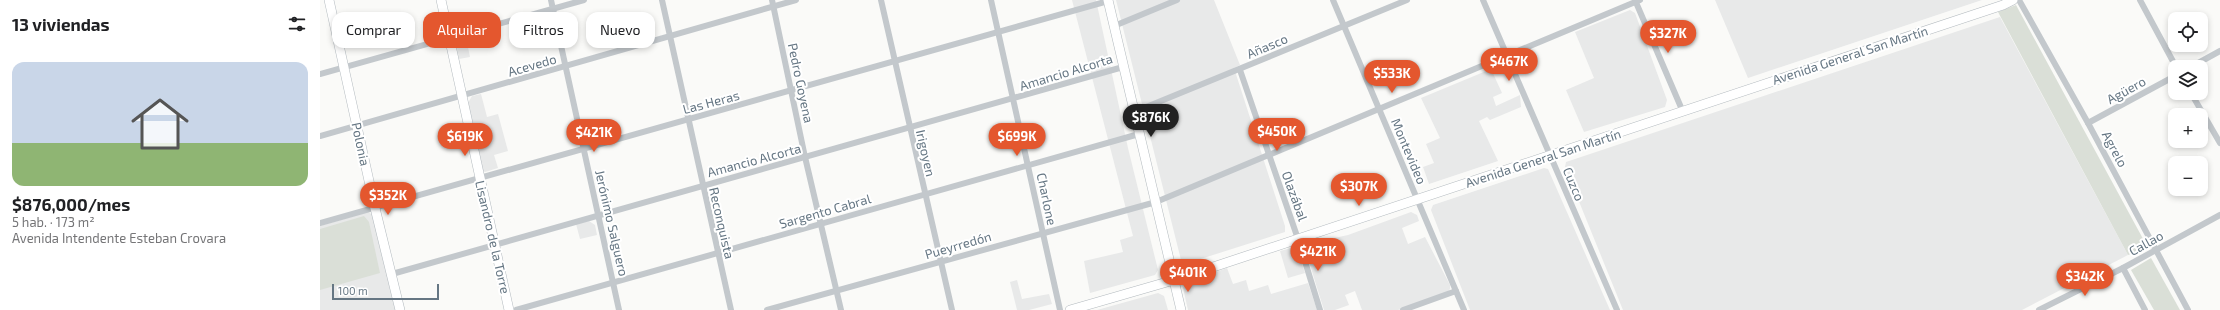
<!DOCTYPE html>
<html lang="es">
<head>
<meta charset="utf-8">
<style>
	:root { --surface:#fff; --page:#f2f2f2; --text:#202124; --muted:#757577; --accent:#e4572e }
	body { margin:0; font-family:"Exo 2",sans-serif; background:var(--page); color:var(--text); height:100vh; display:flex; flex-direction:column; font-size:15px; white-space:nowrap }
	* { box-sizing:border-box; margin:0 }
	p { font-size:13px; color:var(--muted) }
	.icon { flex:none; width:22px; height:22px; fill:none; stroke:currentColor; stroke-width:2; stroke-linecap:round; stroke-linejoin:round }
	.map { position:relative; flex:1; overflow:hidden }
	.drawer { display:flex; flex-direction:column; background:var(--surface); width:320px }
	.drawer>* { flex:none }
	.top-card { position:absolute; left:12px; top:12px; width:380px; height:36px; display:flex; gap:8px }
	.controls { position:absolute; left:1848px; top:12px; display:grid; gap:8px }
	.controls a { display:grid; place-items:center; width:40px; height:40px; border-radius:8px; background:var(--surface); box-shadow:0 2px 6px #0003; font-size:20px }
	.scale { position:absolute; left:12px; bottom:10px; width:107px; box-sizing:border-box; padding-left:4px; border:2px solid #657683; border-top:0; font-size:11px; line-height:14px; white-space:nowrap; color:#657683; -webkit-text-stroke:3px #fff; paint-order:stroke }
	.price { position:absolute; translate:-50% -34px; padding:0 9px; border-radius:14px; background:var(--accent); color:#fff; font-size:13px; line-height:26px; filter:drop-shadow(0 1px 2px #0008) }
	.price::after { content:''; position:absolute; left:50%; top:24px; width:12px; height:9px; margin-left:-6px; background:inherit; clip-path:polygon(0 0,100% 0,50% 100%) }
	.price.on { background:#222; color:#fff }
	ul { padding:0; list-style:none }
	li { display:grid; align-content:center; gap:8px; height:212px; padding:0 12px }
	li span { display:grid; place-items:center; height:124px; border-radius:12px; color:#555 }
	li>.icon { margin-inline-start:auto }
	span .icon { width:72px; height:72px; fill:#fffc; stroke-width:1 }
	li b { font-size:17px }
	h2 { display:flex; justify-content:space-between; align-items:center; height:48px; padding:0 12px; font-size:17px }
	.chip { padding:0 14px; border-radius:12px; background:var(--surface); box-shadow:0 2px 6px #0003; font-size:14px; line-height:36px }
	.chip.on { background:var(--accent); color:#fff }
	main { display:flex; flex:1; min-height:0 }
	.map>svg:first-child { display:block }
	.built { fill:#e8e9e9 }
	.green { fill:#dadfd7 }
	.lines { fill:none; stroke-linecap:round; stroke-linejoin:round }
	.secondary-casing { stroke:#b3babf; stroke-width:10 }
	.street { stroke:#c3c8cc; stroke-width:6 }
	.secondary { stroke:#fff; stroke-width:9 }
	.labels { text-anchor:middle; stroke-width:4; stroke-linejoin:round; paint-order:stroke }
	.street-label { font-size:13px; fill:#657683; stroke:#fff }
</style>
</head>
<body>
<main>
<section class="drawer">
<h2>13 viviendas<svg class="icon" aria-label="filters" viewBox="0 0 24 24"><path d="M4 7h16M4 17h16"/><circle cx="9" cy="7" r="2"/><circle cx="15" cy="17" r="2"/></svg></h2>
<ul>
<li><span style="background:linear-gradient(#c9d6e8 65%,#8fb573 0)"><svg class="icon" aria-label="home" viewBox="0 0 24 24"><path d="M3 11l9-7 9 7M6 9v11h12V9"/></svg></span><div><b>$876,000/mes</b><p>5 hab. · 173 m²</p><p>Avenida Intendente Esteban Crovara</p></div></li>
</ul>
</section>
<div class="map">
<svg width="1900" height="310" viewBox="0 0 1900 310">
	<rect width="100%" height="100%" fill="#fafaf8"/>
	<g class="built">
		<path d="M752,0H776L808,148L838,270L835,275L770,293L764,261L803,252L800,240L813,236Z"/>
		<path d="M796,0H894L920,65L914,68L965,226V232L868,263L861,260Z"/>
		<path d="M1395,0H1662L1428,78Z"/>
		<path d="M1310,10L1315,13L1347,100L1345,107L1264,132L1246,90L1274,78L1255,32Z"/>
		<path d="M1680,17L1808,255L1702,310H1303L1245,167L1246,162Z"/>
		<path d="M146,37L150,57L139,59L136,42Z"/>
		<path d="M1171,69L1182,93L1173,97L1176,106L1200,95L1201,107L1170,120L1167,117L1159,121L1178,161L1109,184L1103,167L1114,163L1106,144L1120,138L1101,98Z"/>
		<path d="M161,94L167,117L178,114L188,151L174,155L178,168L165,172L162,170L148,103L152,96Z"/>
		<path d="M1224,168L1228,169L1290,310H1150L1111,210L1113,205Z"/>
		<path d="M48,212L53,215L77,310H0V226Z"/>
		<path d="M1091,212L1097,215L1099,221L1082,228L1088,244L1105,237L1130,285V289L1127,293L1078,310H1042L1035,291L1025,295L1029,305L1015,310H1004L985,249L987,244L1028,235Z"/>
		<path d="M269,221L275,225L277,235L260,239L256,224Z"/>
		<path d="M971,248L978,251L985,273L968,278L960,251Z"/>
		<path d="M907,268L913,284L926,280L929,291L948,285L951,294L988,283L997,310H868L863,288L867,282Z"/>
		<path d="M697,280L702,299L729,294L732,304L709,310H697L690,282Z"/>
		<path d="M838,293L844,296L848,310H777Z"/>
	</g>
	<g class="green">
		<path d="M1696,5L1828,248L1808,255L1678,12Z"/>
		<path d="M44,216L49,222L60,273L0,290V229Z"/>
		<path d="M1831,258L1860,310H1834L1811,270Z"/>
	</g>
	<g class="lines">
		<defs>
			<g id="secondary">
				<path d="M9,0L55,208L80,310"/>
				<path d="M121,0L189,310"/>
				<path d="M788,0L861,310"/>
				<path d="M750,310L854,280L1683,5L1693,0"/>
			</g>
		</defs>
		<use href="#secondary" class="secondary-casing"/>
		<g class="street">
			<path d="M231,0L299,310"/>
			<path d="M342,0L411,310"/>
			<path d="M452,0L485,157L521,310"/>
			<path d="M561,0L632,310"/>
			<path d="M671,0L740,310"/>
			<path d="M1013,0L1144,310"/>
			<path d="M1163,0L1297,310"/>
			<path d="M1315,0L1363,112"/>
			<path d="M1699,0L1768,123L1868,310"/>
			<path d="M1820,0L1856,67"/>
			<path d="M794,26L857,0"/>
			<path d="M1871,67L1900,51"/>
			<path d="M920,70L978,239L1000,310"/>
			<path d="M0,74L264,0"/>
			<path d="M1871,93L1900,143"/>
			<path d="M814,112L1087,0"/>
			<path d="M1768,123L1855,76"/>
			<path d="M0,136L476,0"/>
			<path d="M0,223L788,1"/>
			<path d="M1803,268L1825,310"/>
			<path d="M72,274L803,67"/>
			<path d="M196,310L819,134"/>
			<path d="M447,310L836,202L1320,0"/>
			<path d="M1083,310L1136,291"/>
			<path d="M1719,310L1803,268L1900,215"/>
		</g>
		<use href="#secondary" class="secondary"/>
	</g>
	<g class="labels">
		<g class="street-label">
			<text transform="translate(947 46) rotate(-23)" y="5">Añasco</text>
			<text transform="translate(1530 55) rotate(-18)" y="5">Avenida General San Martín</text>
			<text transform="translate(212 65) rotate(-16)" y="5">Acevedo</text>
			<text transform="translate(746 72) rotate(-17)" y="5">Amancio Alcorta</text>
			<text transform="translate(481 83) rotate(78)" y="5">Pedro Goyena</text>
			<text transform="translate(1806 90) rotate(-29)" y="5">Agüero</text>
			<text transform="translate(391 102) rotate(-15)" y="5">Las Heras</text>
			<text transform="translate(41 144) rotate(78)" y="5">Polonia</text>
			<text transform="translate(1795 149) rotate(62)" y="5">Agrelo</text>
			<text transform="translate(1089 151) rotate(67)" y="5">Montevideo</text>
			<text transform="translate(606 153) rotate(77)" y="5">Irigoyen</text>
			<text transform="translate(1223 158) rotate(-18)" y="5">Avenida General San Martín</text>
			<text transform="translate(434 160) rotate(-15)" y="5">Amancio Alcorta</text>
			<text transform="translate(1254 184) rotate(67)" y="5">Cuzco</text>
			<text transform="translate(975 196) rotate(70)" y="5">Olazábal</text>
			<text transform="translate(727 199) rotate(78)" y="5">Charlone</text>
			<text transform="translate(505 211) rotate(-16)" y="5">Sargento Cabral</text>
			<text transform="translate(292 223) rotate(77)" y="5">Jerónimo Salguero</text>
			<text transform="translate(402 223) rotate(77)" y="5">Reconquista</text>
			<text transform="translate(173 237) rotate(77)" y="5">Lisandro de la Torre</text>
			<text transform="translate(1826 243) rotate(-29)" y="5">Callao</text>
			<text transform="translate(638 245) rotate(-16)" y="5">Pueyrredón</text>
		</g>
	</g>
</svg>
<div class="controls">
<a><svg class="icon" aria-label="locate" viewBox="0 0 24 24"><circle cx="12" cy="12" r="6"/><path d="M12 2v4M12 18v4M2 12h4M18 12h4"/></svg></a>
<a><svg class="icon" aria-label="layers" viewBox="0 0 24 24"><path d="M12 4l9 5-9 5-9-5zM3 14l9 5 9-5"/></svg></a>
<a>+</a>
<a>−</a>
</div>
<div class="scale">100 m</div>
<b class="price" style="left:1348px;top:54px">$327K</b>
<b class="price" style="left:1189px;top:82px">$467K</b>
<b class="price" style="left:1072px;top:94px">$533K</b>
<b class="price on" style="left:831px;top:138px">$876K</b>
<b class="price" style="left:957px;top:152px">$450K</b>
<b class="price" style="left:274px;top:153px">$421K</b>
<b class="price" style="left:145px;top:157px">$619K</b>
<b class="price" style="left:697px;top:157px">$699K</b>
<b class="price" style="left:1039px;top:207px">$307K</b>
<b class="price" style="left:68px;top:216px">$352K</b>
<b class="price" style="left:998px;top:272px">$421K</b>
<b class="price" style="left:868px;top:293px">$401K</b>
<b class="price" style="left:1765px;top:297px">$342K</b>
<div class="top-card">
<a class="chip">Comprar</a>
<a class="chip on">Alquilar</a>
<a class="chip">Filtros</a>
<a class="chip">Nuevo</a>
</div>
</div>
</main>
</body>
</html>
